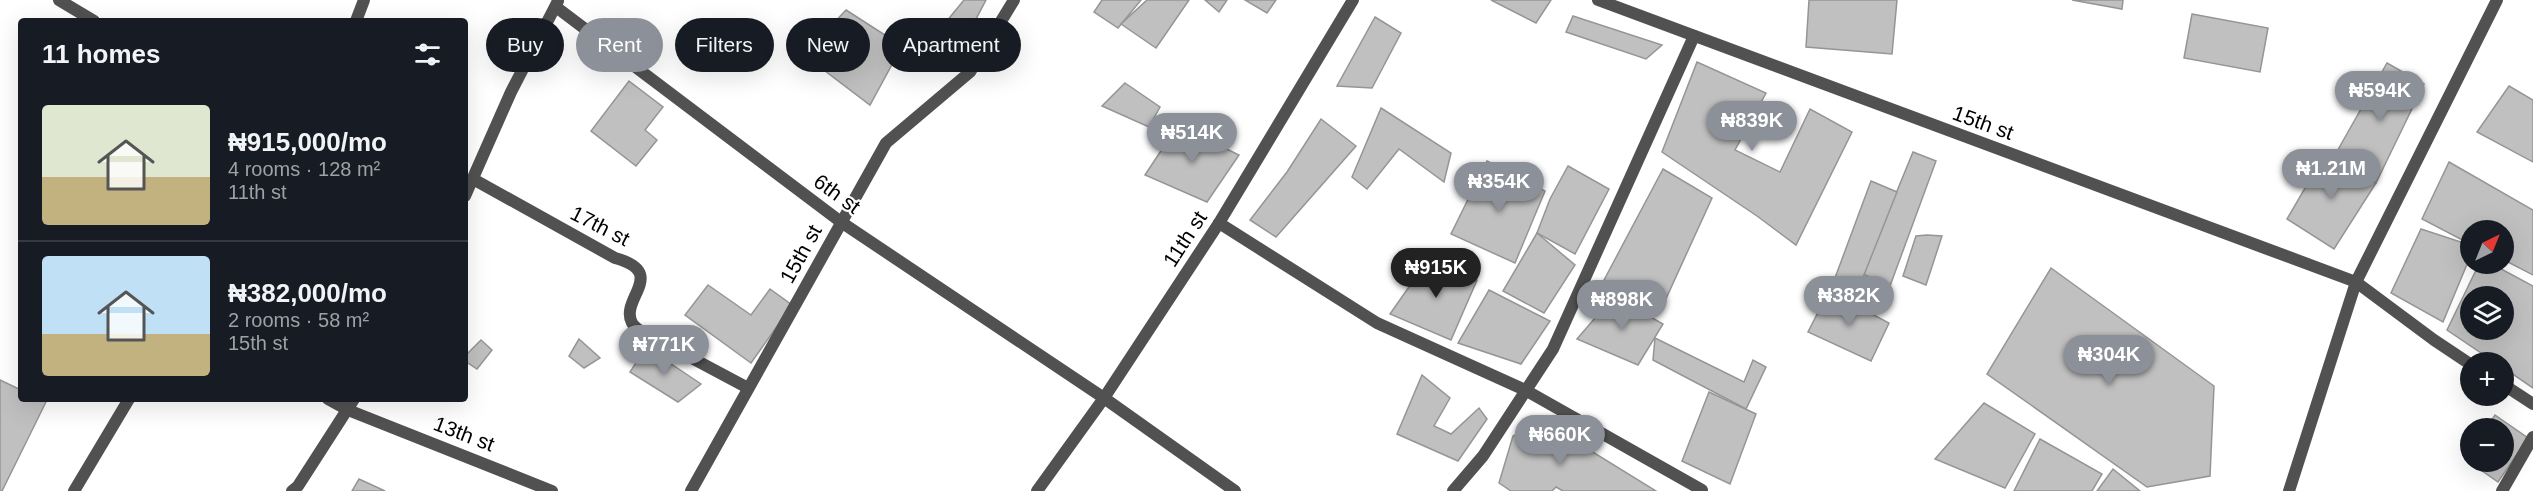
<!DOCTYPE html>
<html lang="en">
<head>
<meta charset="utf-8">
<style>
	:root { --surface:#171b24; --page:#20242c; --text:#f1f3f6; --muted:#9ea1a6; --line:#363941; --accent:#8c9099 }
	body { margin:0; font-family:Arial,sans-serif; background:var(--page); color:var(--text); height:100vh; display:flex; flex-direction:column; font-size:22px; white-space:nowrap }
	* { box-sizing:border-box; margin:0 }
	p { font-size:20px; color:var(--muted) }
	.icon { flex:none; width:33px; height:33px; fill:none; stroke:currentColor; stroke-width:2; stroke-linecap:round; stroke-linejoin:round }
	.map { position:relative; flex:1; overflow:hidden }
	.drawer { position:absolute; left:18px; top:18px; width:450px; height:384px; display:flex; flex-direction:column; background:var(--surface); border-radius:6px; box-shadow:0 6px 24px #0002 }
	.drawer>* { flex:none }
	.guide { position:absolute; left:486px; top:18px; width:570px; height:54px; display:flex; gap:12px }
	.needle { width:39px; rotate:43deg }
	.controls { position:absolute; left:2460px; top:220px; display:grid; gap:12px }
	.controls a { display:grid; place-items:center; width:54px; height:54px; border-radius:50%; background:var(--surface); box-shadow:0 6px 24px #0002; font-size:30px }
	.price { position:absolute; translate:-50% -51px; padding:0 14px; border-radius:21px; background:var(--accent); color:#fff; font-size:20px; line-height:39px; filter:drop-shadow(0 2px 3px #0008) }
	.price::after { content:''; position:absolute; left:50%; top:36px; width:18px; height:14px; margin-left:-9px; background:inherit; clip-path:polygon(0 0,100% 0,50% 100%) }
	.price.selected { background:#222; color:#fff }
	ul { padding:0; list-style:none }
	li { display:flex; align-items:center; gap:18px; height:150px; padding:0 24px }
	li+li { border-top:2px solid var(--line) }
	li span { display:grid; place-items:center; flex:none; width:168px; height:120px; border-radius:6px; color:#555 }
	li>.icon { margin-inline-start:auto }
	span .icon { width:72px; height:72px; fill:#fffc; stroke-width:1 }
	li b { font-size:26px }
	h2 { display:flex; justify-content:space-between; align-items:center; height:72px; padding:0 24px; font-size:26px }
	.tag { padding:0 21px; border-radius:27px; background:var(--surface); box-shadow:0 6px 24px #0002; font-size:21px; line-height:54px }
	.tag.selected { background:var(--accent); color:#fff }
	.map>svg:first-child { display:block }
	.building { fill:#c0c0c0; stroke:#959595; stroke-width:1.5; fill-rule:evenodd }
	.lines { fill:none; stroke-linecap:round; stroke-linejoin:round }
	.street { stroke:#515151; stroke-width:12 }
	.labels { text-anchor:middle; stroke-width:4.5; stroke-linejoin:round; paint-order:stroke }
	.street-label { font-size:21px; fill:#000; stroke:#fff }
</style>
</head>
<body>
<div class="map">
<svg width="2533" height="491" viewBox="0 0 2533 491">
	<rect width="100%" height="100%" fill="#fff"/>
	<g class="building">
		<path d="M964,0H986L966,38L946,22Z"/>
		<path d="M1102,0H1141L1118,28L1094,12Z"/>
		<path d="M1147,0H1189L1156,48L1121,24Z"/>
		<path d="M1205,0H1227L1219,12Z"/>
		<path d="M1245,0H1276L1267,13Z"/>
		<path d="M1491,0H1551L1536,23Z"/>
		<path d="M1809,0H1897L1892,54L1806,47Z"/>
		<path d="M2072,0H2123L2122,9Z"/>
		<path d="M846,10L902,46L870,105L804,55Z"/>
		<path d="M2192,14L2268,28L2260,72L2184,58Z"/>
		<path d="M1573,16L1662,45L1646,59L1566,32Z"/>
		<path d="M1375,17L1401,33L1372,88L1337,86Z"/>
		<path d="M1697,62L1766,93L1735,150L1780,172L1810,109L1852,132L1796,245L1757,216L1662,152Z"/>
		<path d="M2387,63L2424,84L2376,183L2335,155Z"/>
		<path d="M629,81L663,107L645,130L657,140L636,166L591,131Z"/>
		<path d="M1125,83L1160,107L1149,127L1102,106Z"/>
		<path d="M2509,86L2533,100V162L2477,132Z"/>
		<path d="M1381,108L1451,153L1444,182L1399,149L1367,189L1352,177Z"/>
		<path d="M1321,119L1356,146L1276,237L1250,220L1287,172Z"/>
		<path d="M1178,125L1239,155L1207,202L1145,175Z"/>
		<path d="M1913,152L1936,161L1890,286L1863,274Z"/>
		<path d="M2326,152L2376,183L2334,249L2287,219Z"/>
		<path d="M1487,161L1545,191L1515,263L1451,234Z"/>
		<path d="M2449,162L2533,210V275L2504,260V231H2470V244L2422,219Z"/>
		<path d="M1568,166L1609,189L1575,254L1537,233L1550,199Z"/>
		<path d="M1663,169L1712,198L1664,303L1604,280Z"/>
		<path d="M1871,181L1897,192L1858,290L1832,286Z"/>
		<path d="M2421,229L2470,245V257L2443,322L2391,293Z"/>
		<path d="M1537,233L1575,265L1544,313L1503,291Z"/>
		<path d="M1927,235L1942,236L1926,285L1903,276L1916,236Z"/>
		<path d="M1430,257L1477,280L1451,340L1390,314Z"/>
		<path d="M2479,264H2492L2533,286V388L2504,368V363H2496L2447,330ZM2470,297H2504V330H2470Z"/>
		<path d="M2051,268L2214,386L2210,476L2147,487L1987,374Z"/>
		<path d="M708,285L751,315L770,289L792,305L751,363L685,315Z"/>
		<path d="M1489,290L1550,321L1521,364L1458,343Z"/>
		<path d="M1829,291L1889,323L1871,361L1808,332Z"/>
		<path d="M1614,296L1663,324L1638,365L1577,339Z"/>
		<path d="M1655,338L1744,382L1753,360L1766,367L1746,409L1653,360Z"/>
		<path d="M579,339L600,358L584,368L569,356Z"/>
		<path d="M481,340L492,350L477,369L465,361V356Z"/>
		<path d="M646,347L701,384L678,402L630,372Z"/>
		<path d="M1422,375L1450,398L1434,426L1451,434L1479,408L1487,419L1458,461L1397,434Z"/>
		<path d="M0,380L21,390V399H39L46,402L2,491H0Z"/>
		<path d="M1709,392L1756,414L1730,484L1682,461Z"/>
		<path d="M1984,403L2035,434L2005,488L1935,459Z"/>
		<path d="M2495,415L2528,438L2498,482L2465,459L2470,451V462H2504V429H2486Z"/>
		<path d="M1544,422L1656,491H1563L1556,487L1552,491H1511L1499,483L1513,436Z"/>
		<path d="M2040,439L2102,474L2092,491H2014Z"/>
		<path d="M2113,469L2140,491H2097Z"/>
		<path d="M359,479L385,491H352Z"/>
	</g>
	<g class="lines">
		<g class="street">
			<path d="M59,0L94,21"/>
			<path d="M1598,0L2356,282L2434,340L2470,364"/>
			<path d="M556,7L841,222L1104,398L1235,491"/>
			<path d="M356,21L364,0"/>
			<path d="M473,179L615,258C669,273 619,299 632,323C634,326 639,330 643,332L748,388"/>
			<path d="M465,196L511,92L558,1"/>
			<path d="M1219,223L1377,323L1525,390L1702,490"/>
			<path d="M2504,385L2533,404"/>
			<path d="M328,399L348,410L552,491"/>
			<path d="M74,491L129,399"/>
			<path d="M292,491L298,486L354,399"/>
			<path d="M691,491L886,143L970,72L1014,0"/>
			<path d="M1037,491L1104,398L1219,223L1353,0"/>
			<path d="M1453,491L1483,456L1553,349L1694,36"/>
			<path d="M2289,491L2356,282L2497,0"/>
			<path d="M2502,491L2533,437"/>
		</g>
	</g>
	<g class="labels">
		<g class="street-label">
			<text transform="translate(1983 123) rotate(20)" y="7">15th st</text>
			<text transform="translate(837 194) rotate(36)" y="7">6th st</text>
			<text transform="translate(600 226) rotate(27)" y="7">17th st</text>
			<text transform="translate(1185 239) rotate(-57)" y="7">11th st</text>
			<text transform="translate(801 254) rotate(-61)" y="7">15th st</text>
			<text transform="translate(464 434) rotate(21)" y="7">13th st</text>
		</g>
	</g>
</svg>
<div class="controls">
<a><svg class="needle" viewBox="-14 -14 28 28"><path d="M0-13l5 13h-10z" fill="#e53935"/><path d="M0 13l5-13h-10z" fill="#9ea1a6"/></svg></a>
<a><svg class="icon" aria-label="layers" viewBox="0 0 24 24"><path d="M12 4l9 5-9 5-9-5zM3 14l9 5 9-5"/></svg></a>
<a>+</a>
<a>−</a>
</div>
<b class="price" style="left:2380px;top:122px">₦594K</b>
<b class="price" style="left:1752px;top:152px">₦839K</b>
<b class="price" style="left:1192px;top:164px">₦514K</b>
<b class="price" style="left:2331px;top:200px">₦1.21M</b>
<b class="price" style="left:1499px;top:213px">₦354K</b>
<b class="price selected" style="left:1436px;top:299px">₦915K</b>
<b class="price" style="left:1849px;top:327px">₦382K</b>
<b class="price" style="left:1622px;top:331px">₦898K</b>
<b class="price" style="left:664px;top:376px">₦771K</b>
<b class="price" style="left:2109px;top:386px">₦304K</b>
<b class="price" style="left:1560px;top:466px">₦660K</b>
<div class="guide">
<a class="tag">Buy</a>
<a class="tag selected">Rent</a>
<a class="tag">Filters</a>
<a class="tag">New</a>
<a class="tag">Apartment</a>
</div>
<section class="drawer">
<h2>11 homes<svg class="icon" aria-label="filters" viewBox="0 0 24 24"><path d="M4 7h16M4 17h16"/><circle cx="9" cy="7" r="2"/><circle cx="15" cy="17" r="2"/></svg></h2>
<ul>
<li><span style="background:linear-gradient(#dfe7d0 60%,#c2b280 0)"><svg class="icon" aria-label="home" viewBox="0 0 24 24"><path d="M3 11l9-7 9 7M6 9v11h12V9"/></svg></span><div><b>₦915,000/mo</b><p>4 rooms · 128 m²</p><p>11th st</p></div></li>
<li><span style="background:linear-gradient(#bfe0f5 65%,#c2b280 0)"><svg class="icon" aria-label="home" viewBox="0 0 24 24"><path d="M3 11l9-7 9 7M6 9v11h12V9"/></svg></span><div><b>₦382,000/mo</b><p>2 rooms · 58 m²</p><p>15th st</p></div></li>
</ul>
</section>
</div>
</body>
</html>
